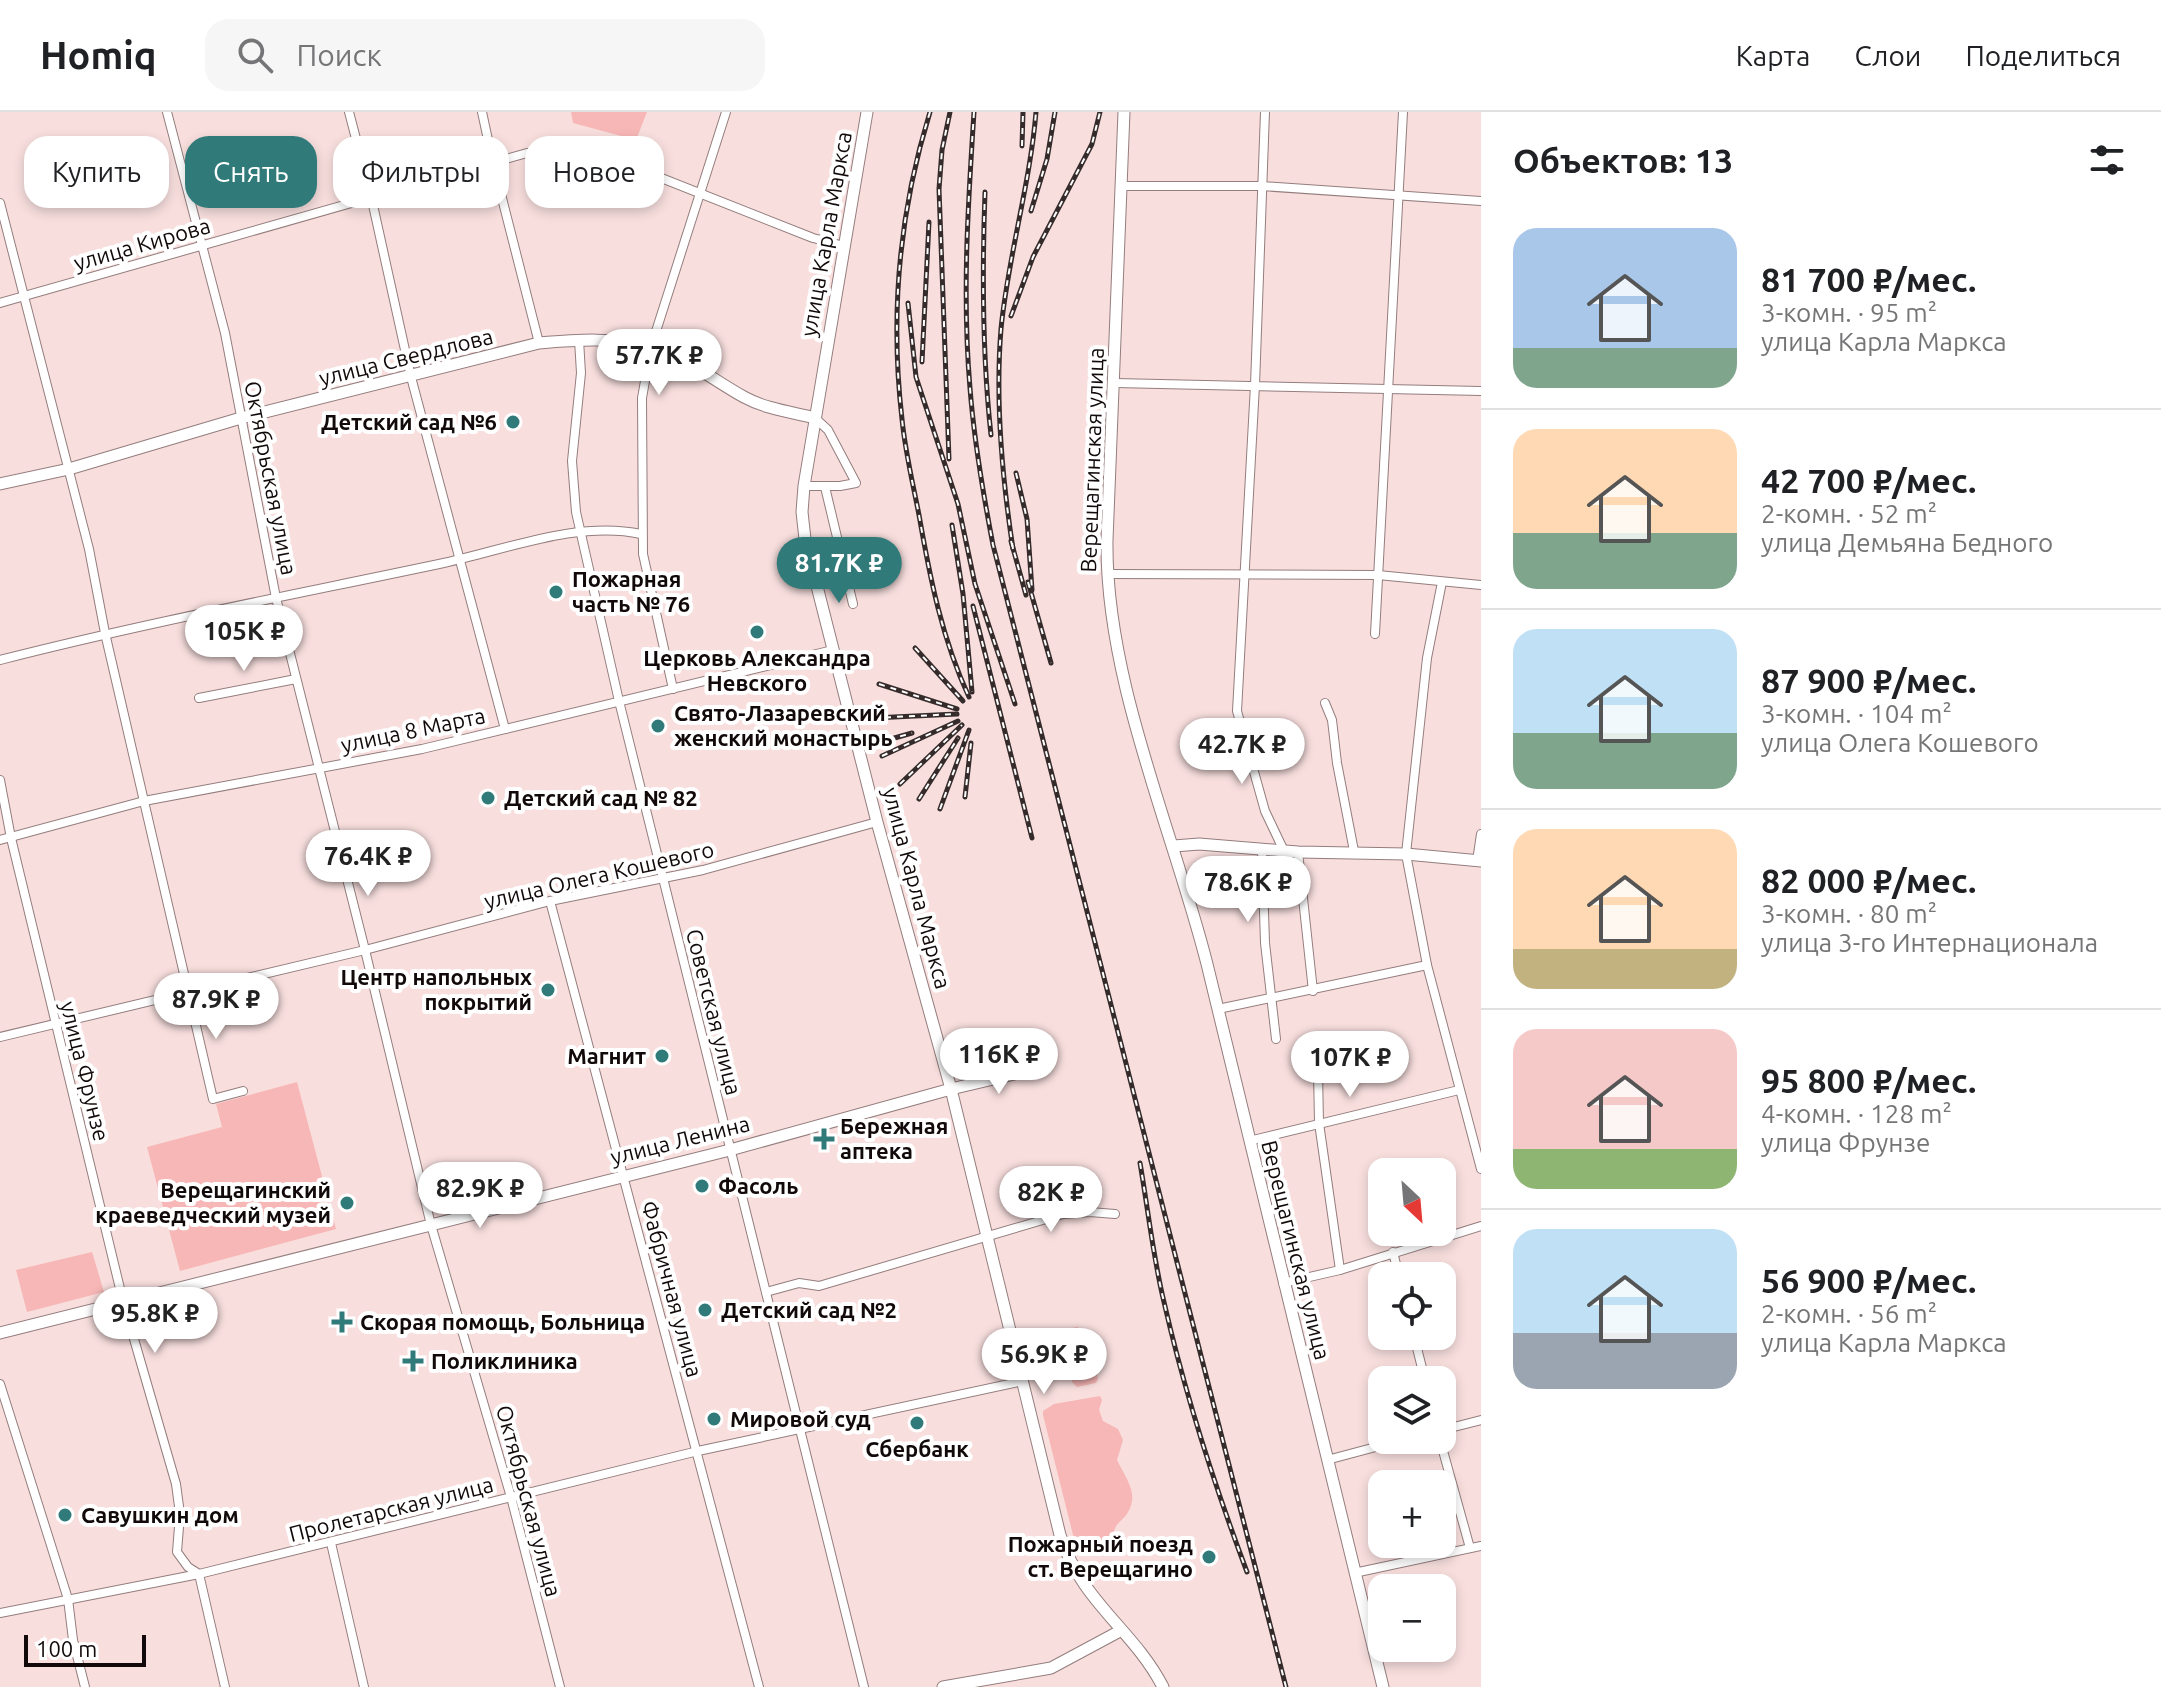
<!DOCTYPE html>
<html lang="ru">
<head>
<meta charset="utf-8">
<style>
	:root { --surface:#fff; --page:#f6f6f6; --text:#202124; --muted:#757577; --line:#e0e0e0; --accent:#307a79 }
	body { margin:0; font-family:Ubuntu,sans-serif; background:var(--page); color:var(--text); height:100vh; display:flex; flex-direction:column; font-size:30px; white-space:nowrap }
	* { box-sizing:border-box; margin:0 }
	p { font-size:26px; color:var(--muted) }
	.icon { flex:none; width:44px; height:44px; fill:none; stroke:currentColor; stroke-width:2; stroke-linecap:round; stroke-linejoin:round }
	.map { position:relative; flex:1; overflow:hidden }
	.details { display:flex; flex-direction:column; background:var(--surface); width:680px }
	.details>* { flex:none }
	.hud { position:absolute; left:24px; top:24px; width:760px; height:72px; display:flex; gap:16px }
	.needle { width:52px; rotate:154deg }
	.buttons { position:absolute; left:1368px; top:1046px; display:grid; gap:16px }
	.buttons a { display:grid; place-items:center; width:88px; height:88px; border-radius:16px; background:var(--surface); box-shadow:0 4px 12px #0003; font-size:40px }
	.scale { position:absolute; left:24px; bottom:20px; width:122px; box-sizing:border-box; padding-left:8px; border:4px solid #120a0a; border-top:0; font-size:22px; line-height:28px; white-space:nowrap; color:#120a0a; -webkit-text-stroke:6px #fff; paint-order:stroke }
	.price { position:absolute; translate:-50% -68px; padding:0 18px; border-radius:28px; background:#fff; color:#222; font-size:26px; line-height:52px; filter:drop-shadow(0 2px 4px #0008) }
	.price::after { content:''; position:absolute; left:50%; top:48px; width:24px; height:18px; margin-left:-12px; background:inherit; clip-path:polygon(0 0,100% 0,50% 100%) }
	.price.current { background:var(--accent); color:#fff }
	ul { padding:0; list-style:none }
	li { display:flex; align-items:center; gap:24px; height:200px; padding:0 32px }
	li+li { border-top:2px solid var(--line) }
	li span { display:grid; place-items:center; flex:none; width:224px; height:160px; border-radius:24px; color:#555 }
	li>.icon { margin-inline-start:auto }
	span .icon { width:96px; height:96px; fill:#fffc; stroke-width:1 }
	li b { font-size:34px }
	h2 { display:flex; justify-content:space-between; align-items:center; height:96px; padding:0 32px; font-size:34px }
	.pill { padding:0 28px; border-radius:24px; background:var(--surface); box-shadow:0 4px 12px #0003; font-size:28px; line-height:72px }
	.pill.current { background:var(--accent); color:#fff }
	header { display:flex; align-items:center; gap:48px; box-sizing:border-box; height:112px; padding:0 40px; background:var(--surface); border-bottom:2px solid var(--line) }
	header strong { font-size:38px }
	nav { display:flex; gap:44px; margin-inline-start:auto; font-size:28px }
	.search { width:560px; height:72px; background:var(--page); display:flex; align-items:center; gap:20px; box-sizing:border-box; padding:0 28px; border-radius:24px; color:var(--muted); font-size:30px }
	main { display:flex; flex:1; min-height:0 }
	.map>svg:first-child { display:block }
	.green { fill:#f7b7b6 }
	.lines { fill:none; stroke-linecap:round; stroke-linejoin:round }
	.street-casing { stroke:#947d7d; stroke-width:10 }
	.secondary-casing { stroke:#947d7d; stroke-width:13 }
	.street { stroke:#fff; stroke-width:8 }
	.secondary { stroke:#fff; stroke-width:11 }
	.rail-casing { stroke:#352b2b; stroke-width:5 }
	.rail { stroke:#fff; stroke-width:2; stroke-dasharray:6; stroke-linecap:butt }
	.poi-dot { fill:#307a79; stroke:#fff; stroke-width:3 }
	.labels { text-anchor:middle; stroke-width:8; stroke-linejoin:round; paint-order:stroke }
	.street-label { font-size:22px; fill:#120a0a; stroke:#fff }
	.poi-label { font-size:22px; font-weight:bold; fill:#120a0a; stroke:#fff; text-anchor:start }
</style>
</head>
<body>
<header>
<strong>Homiq</strong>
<div class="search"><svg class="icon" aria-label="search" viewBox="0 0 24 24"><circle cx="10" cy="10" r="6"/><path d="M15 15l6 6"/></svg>Поиск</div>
<nav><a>Карта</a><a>Слои</a><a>Поделиться</a></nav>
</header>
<main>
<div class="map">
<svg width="1481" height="1575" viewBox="0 0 1481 1575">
	<rect width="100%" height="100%" fill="#f8dfde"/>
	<g class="green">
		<path d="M571,0H647L636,28L573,11Z"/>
		<path d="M297,970L336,1117L180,1159L147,1035L222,1015L216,992Z"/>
		<path d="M92,1140L104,1180L27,1200L16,1158Z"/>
		<path d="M1077,1215L1087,1220L1098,1267L1096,1271L1077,1275L1072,1270V1244L1068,1235C1054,1229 1044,1242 1030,1237L1029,1233L1033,1225Z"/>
		<path d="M1100,1284L1102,1288L1099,1298L1103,1309L1118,1317L1123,1328L1117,1348C1126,1367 1140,1382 1127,1402C1121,1410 1115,1411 1113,1423L1080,1439L1075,1431L1043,1303V1299L1054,1292Z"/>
	</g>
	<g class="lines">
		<defs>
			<g id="street">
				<path d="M167,0L225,221L276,486L365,838L431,1113L511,1385L560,1575"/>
				<path d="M349,0L371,84L411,265L505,617"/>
				<path d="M482,0L493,51L539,231"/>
				<path d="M1265,0L1255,273L1237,599L1265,699L1284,739"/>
				<path d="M1121,74H1261L1481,89"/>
				<path d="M0,91L89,437L105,521L213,987L243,979"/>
				<path d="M0,191L527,41L571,38L598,41L813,126L844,134"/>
				<path d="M579,228L581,261L572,349L576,400L619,589L864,1575"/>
				<path d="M1115,271L1481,279"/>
				<path d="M804,374H840L856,371L828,318L815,306"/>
				<path d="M825,375L853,492"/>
				<path d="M1108,462L1378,463L1481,473"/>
				<path d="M1442,470L1427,546L1406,742L1427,853L1481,1057"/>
				<path d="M1375,522L1403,0"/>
				<path d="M0,548C145,511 292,483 439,452C503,439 576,408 641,422"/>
				<path d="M673,577L643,442L642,286L651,235L726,0"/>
				<path d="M199,586L296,567"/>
				<path d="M1325,591L1332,608L1337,651L1354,739"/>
				<path d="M0,668L11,726L123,1189L176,1372L180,1402L177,1440L188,1455L199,1462L225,1575"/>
				<path d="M0,728L144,689L422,637L833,538"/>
				<path d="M1262,737L1265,831L1276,927"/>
				<path d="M1298,740L1313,879"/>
				<path d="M1477,749L1481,722"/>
				<path d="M550,789L759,1575"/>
				<path d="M1218,897L1427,853"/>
				<path d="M0,925L365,838L550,789L703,758L877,710"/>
				<path d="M1318,959L1319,1011L1340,1158"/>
				<path d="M1249,1029L1459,978"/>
				<path d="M1393,1140L1399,1164"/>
				<path d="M1283,1171L1340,1158L1481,1114"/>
				<path d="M766,1180L799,1171L819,1174L1063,1102L1090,1100L1115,1102"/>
				<path d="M1414,1224L1425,1268"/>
				<path d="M0,1272L68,1487L73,1528L85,1575"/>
				<path d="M1442,1318L1481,1308"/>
				<path d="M1440,1328L1470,1436"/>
				<path d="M1327,1348L1402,1328"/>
				<path d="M331,1431L364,1575"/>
				<path d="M1354,1461L1481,1434"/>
				<path d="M0,1501L199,1462L698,1339L1023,1269"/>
			</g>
			<g id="secondary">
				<path d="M867,0L804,374L802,400L805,427L877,710L951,977L1060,1423C1082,1491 1133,1517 1163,1575"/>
				<path d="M1124,0L1107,428C1105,567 1173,718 1207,852L1383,1575"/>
				<path d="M0,372L69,357L241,306L539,231C576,228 615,225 651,235C686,245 713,268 744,285C766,297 791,300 815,306"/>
				<path d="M1174,734L1199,732L1298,740L1406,742L1481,749"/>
				<path d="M0,1221L730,1038L951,977L1040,956"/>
				<path d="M943,1575L1051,1556L1120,1519"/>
			</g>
		</defs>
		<use href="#street" class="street-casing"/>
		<use href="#secondary" class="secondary-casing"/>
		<use href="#street" class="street"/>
		<use href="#secondary" class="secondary"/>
		<defs>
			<g id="rail">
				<path d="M930,0C899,100 890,203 902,307C905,339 913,372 919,403C930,466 942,527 969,585"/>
				<path d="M974,0C968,92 962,184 970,276C974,328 983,381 993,433L1286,1575"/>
				<path d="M1022,34L1023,0"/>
				<path d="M985,80C982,162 982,241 991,323"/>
				<path d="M1031,99L1047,47L1055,0"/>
				<path d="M908,191L916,265L958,392L975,472L1015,592"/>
				<path d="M1011,204L1033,145L1092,32L1100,0"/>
				<path d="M922,250L929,110"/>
				<path d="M949,347L939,77L942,38L950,0"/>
				<path d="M1016,361L1027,407L1032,478"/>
				<path d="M952,413L963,482L972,580"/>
				<path d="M1011,429L1026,483"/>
				<path d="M1013,437C1002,365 995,290 1001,217C1008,144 1030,73 1036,0"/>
				<path d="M1028,470L1051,551"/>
				<path d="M973,494L1032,726"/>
				<path d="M915,536L963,589"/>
				<path d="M879,572L957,597"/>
				<path d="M873,606L957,602"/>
				<path d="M877,631L912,621"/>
				<path d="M882,644L958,609"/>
				<path d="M900,672L962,613"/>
				<path d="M965,685L971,631"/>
				<path d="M919,687L958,626"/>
				<path d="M940,697L969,618"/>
				<path d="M1140,1051C1148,1097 1153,1145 1164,1190C1185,1282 1214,1372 1247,1460"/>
			</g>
		</defs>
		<use href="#rail" class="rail-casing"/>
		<use href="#rail" class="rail"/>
	</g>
	<g class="poi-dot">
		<circle cx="513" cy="310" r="8"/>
		<circle cx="556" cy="480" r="8"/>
		<circle cx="757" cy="520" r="8"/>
		<circle cx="658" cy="614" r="8"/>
		<circle cx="488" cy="686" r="8"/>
		<circle cx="548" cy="878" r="8"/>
		<circle cx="662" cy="944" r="8"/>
		<path d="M820 1015h8v8h8v8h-8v8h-8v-8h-8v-8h8z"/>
		<circle cx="702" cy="1074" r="8"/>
		<circle cx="347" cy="1091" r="8"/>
		<circle cx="705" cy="1198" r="8"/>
		<path d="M338 1198h8v8h8v8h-8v8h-8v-8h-8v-8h8z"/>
		<path d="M409 1237h8v8h8v8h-8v8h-8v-8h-8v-8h8z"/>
		<circle cx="714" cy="1307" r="8"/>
		<circle cx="917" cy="1311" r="8"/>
		<circle cx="65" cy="1403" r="8"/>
		<circle cx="1209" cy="1445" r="8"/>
	</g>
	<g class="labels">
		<g class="street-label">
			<text transform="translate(826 122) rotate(-80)" y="8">улица Карла Маркса</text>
			<text transform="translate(142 132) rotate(-16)" y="8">улица Кирова</text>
			<text transform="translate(406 245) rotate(-14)" y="8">улица Свердлова</text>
			<text transform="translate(1092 348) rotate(-88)" y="8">Верещагинская улица</text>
			<text transform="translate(271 366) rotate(79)" y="8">Октябрьская улица</text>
			<text transform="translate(413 618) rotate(-12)" y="8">улица 8 Марта</text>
			<text transform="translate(599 763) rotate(-13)" y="8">улица Олега Кошевого</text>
			<text transform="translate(917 776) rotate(75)" y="8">улица Карла Маркса</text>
			<text transform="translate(714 900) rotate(76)" y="8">Советская улица</text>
			<text transform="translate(85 959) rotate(76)" y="8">улица Фрунзе</text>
			<text transform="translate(680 1028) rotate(-14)" y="8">улица Ленина</text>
			<text transform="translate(1296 1138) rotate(76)" y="8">Верещагинская улица</text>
			<text transform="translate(672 1177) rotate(75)" y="8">Фабричная улица</text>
			<text transform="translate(529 1389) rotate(75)" y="8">Октябрьская улица</text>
			<text transform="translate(391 1397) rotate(-14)" y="8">Пролетарская улица</text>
		</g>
		<g class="poi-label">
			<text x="497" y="318" text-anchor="end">Детский сад №6</text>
			<text x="572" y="475">Пожарная<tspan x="572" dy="25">часть № 76</tspan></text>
			<text x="757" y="554" text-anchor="middle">Церковь Александра<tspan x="757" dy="25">Невского</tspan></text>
			<text x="674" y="609">Свято-Лазаревский<tspan x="674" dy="25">женский монастырь</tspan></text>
			<text x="504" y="694">Детский сад № 82</text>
			<text x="532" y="873" text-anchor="end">Центр напольных<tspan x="532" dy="25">покрытий</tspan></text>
			<text x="646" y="952" text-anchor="end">Магнит</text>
			<text x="840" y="1022">Бережная<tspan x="840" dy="25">аптека</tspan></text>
			<text x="718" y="1082">Фасоль</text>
			<text x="331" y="1086" text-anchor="end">Верещагинский<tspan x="331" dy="25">краеведческий музей</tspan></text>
			<text x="721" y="1206">Детский сад №2</text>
			<text x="360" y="1218">Скорая помощь, Больница</text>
			<text x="431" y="1257">Поликлиника</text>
			<text x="730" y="1315">Мировой суд</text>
			<text x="917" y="1345" text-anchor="middle">Сбербанк</text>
			<text x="81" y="1411">Савушкин дом</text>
			<text x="1193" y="1440" text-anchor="end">Пожарный поезд<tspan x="1193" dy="25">ст. Верещагино</tspan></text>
		</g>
	</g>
</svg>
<div class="buttons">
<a><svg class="needle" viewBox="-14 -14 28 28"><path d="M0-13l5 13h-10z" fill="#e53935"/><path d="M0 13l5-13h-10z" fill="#757577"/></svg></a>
<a><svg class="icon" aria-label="locate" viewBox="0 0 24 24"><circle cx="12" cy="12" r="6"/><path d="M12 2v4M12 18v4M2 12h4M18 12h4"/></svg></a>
<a><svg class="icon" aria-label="layers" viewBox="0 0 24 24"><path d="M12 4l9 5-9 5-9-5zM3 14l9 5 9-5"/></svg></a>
<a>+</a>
<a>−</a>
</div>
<div class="scale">100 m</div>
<b class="price" style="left:659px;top:285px">57.7K ₽</b>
<b class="price current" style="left:839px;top:493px">81.7K ₽</b>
<b class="price" style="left:244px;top:561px">105K ₽</b>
<b class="price" style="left:1242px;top:674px">42.7K ₽</b>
<b class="price" style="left:368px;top:786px">76.4K ₽</b>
<b class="price" style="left:1248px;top:812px">78.6K ₽</b>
<b class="price" style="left:216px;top:929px">87.9K ₽</b>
<b class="price" style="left:999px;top:984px">116K ₽</b>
<b class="price" style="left:1350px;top:987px">107K ₽</b>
<b class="price" style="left:480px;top:1118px">82.9K ₽</b>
<b class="price" style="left:1051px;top:1122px">82K ₽</b>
<b class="price" style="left:155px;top:1243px">95.8K ₽</b>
<b class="price" style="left:1044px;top:1284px">56.9K ₽</b>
<div class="hud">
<a class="pill">Купить</a>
<a class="pill current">Снять</a>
<a class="pill">Фильтры</a>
<a class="pill">Новое</a>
</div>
</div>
<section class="details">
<h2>Объектов: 13<svg class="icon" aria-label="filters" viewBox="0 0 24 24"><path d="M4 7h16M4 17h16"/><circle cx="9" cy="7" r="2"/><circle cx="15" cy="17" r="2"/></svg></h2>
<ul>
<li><span style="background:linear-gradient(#a9c7e8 75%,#7fa58c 0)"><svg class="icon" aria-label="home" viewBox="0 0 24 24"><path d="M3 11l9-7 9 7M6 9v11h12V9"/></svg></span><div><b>81 700 ₽/мес.</b><p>3-комн. · 95 m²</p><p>улица Карла Маркса</p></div></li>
<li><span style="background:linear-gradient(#ffd9b3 65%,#7fa58c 0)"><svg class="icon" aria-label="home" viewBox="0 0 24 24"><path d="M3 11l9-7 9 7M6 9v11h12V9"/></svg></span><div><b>42 700 ₽/мес.</b><p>2-комн. · 52 m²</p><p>улица Демьяна Бедного</p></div></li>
<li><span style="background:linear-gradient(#bfe0f5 65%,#7fa58c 0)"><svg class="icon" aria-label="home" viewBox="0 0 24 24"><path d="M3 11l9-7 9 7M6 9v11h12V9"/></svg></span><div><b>87 900 ₽/мес.</b><p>3-комн. · 104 m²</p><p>улица Олега Кошевого</p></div></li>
<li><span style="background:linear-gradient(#ffd9b3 75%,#c2b280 0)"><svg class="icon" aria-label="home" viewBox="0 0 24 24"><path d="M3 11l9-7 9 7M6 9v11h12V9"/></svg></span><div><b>82 000 ₽/мес.</b><p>3-комн. · 80 m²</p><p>улица 3-го Интернационала</p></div></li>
<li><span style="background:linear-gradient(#f6c9c9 75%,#8fb573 0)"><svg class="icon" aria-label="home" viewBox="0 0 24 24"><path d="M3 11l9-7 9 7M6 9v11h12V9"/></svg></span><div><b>95 800 ₽/мес.</b><p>4-комн. · 128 m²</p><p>улица Фрунзе</p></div></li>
<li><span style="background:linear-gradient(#bfe0f5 65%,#9aa5b1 0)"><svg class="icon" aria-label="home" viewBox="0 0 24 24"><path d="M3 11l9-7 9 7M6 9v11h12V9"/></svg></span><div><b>56 900 ₽/мес.</b><p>2-комн. · 56 m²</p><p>улица Карла Маркса</p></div></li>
</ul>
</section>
</main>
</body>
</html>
